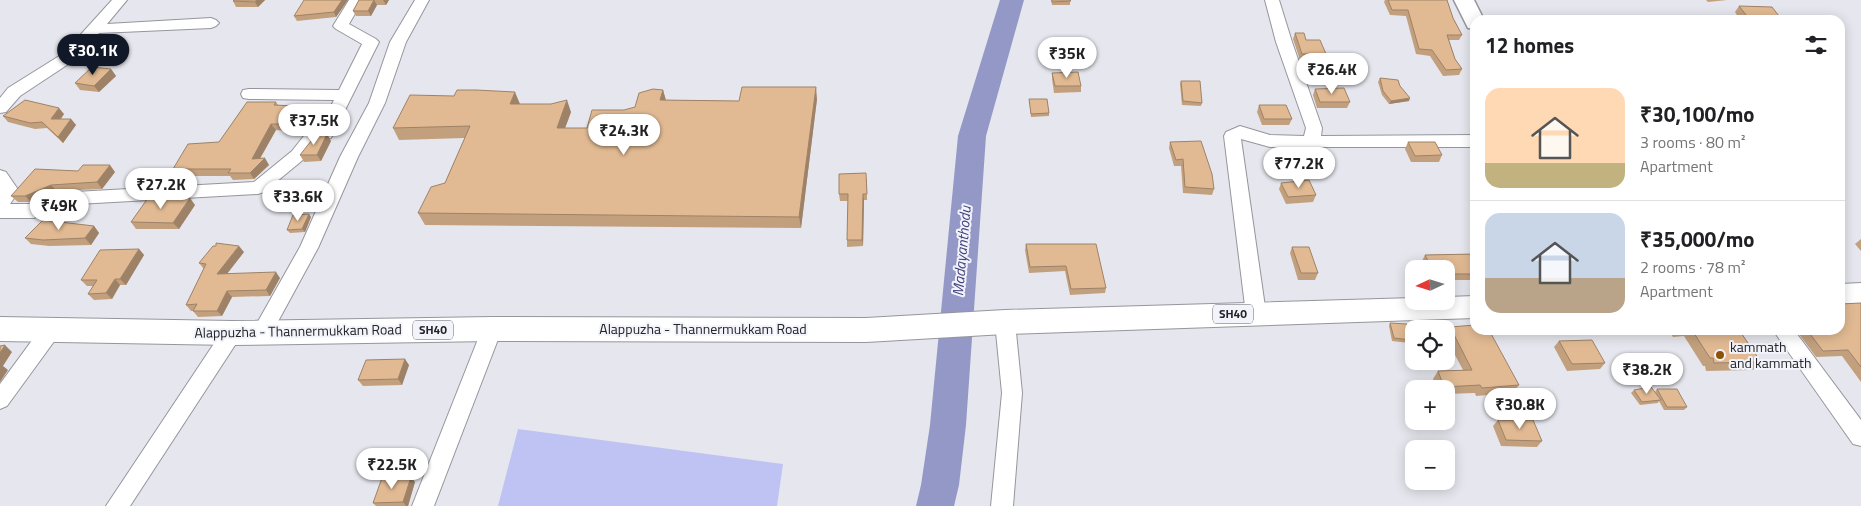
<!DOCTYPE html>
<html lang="en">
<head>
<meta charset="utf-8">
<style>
	:root { --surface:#fff; --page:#f2f2f2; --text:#202124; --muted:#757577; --line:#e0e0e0; --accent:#111827 }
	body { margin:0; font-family:"Titillium Web",sans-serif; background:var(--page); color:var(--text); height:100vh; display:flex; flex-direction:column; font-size:19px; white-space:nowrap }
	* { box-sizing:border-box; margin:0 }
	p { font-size:16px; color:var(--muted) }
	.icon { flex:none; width:28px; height:28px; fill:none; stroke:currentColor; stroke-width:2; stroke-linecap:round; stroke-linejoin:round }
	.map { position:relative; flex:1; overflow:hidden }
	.drawer { position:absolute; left:1470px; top:15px; width:375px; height:320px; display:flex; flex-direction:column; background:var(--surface); border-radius:15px; box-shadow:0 2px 12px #0003 }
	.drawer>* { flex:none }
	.needle { width:32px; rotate:266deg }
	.buttons { position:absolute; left:1405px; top:260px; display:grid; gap:10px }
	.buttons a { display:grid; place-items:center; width:50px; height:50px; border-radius:10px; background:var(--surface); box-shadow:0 2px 12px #0003; font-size:25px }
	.price { position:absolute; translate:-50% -42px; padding:0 11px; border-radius:18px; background:#fff; color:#222; font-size:16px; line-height:32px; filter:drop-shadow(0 1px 2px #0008) }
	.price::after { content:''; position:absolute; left:50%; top:30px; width:15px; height:11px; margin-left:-8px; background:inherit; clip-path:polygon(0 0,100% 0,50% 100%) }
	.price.active { background:var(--accent); color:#fff }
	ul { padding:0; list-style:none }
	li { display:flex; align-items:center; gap:15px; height:125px; padding:0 15px }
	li+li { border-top:1px solid var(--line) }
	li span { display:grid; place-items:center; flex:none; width:140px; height:100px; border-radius:15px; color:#555 }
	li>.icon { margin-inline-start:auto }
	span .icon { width:60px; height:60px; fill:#fffc; stroke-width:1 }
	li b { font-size:21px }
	h2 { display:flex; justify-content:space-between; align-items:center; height:60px; padding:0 15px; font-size:21px }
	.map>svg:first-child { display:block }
	.green { fill:#bfc3f3 }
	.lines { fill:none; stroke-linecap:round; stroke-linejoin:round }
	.river { fill:#9498c7; fill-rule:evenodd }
	.street-casing { stroke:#95959c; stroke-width:2 }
	.secondary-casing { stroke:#95959c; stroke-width:3 }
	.primary-casing { stroke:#95959c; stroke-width:2 }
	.street { fill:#fff; fill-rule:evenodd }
	.secondary { fill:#fff; fill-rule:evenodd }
	.primary { fill:#fff; fill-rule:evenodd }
	.wall { fill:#c2a07e }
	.shaded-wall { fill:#9e8267 }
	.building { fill:#e1ba93; stroke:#9e8267 }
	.poi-dot { fill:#8b5308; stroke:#f3f4fb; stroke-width:2 }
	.labels { text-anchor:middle; stroke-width:4; stroke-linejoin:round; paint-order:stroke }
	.shield { fill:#f3f4fb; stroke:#626267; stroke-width:1 }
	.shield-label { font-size:12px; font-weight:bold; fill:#242427 }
	.street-label { font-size:14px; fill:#242427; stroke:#f3f4fb }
	.poi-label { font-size:14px; fill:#242427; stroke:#f3f4fb; text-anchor:start }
	.water-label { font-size:15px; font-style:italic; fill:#42437f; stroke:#f3f4fb }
</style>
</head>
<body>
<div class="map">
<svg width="1861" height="506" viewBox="0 0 1861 506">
	<rect width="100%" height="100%" fill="#e6e7ee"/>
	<path class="green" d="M518,429L783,464L777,506H498Z"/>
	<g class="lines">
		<path class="river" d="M1000,0H1024L986,136L966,425L959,485L954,506H916L921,485L930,425L958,136Z"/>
		<defs>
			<g id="street">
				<path d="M112,0H127L107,24L211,18L216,20L219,23L216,26L211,28L99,33L76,59L20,96L6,112L0,113V98L8,88L64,53Z"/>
				<path d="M349,0H363L349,24L376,39L379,42L331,138L318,141L304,159L264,192L258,194L60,205L34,218H0V170L6,172L19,191L10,204H31L57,193L254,182L292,151L307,132L319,129L334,100L249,99L243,98L241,94L243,90L249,89L339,90L362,44L336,29L333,26Z"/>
				<path d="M415,0H429L406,42L385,103L358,157L318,248L269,338L262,340L255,338L252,332L300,247L340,157L369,103L390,42Z"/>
				<path d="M1265,0H1279L1292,42L1322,128L1321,136L1475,135V147H1270L1241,139L1266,314L1263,320L1256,322L1249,320L1246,314L1224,136L1226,132L1240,126L1270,135L1304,136L1306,128L1276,42Z"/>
				<path d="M1005,314L1012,316L1015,322L1022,393L1013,506H991L1002,393L995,322L998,316Z"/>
				<path d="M492,321L499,323L502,329L434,506H412L482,329L485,323Z"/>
				<path d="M51,322L58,324L61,330L58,336L7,406L0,409V384L44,324Z"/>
				<path d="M232,325L239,327L242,333L239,339L130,506H106L225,327Z"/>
				<path d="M1773,330H1794L1861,420V446L1853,444Z"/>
			</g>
			<path id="secondary" d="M1454,0H1474L1484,20H1475V29L1468,28Z"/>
			<g id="primary">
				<path d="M1861,283V305L1840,306V284Z"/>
				<path d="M1475,296V318L1005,334L866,342L492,341L232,345L0,341V317L232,321L492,317L866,318L1005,310L1414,298V301H1446V297Z"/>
			</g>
		</defs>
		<use href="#street" class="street-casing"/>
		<use href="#secondary" class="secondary-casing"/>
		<use href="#primary" class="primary-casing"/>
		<use href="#street" class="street"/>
		<use href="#secondary" class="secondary"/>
		<use href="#primary" class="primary"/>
	</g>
	<g class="wall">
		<path d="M265,0L258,7H236L233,1Z"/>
		<path d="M348,0L336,17L297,21L294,16Z"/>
		<path d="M359,0H389L386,5H377L371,16H356L353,11Z"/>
		<path d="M1051,0H1070V5H1052Z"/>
		<path d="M1385,0H1447L1453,18L1462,35L1459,40H1449L1455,59L1462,69L1459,75L1443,76L1430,56L1416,54L1406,16L1390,15L1384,2Z"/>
		<path d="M1706,0H1727L1708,2Z"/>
		<path d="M1739,6L1782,20H1740L1735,12Z"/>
		<path d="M1295,33L1306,40L1326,54L1323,60H1300L1293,39Z"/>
		<path d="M111,69L116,76L99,92L80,90L75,83Z"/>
		<path d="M1052,73L1081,86V92L1054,93L1052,79Z"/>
		<path d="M1380,78L1409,101L1389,104L1382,95L1378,82Z"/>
		<path d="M1181,81L1202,103L1201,106L1182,105L1180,84Z"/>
		<path d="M1315,89L1350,102L1347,108H1317L1313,95Z"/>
		<path d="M663,90L666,100L739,101L817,99L801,228L425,225L418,213L445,183L465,138L399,140L393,128L520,104L571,112L565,128H587L635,107Z"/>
		<path d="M1029,99L1049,113V116L1031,117Z"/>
		<path d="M276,102L278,105L296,106L300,112L289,131L276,130L260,159L269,165L254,179L233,180L230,176H178L173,169L219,142Z"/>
		<path d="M1259,105L1292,119L1289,125H1262L1257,112Z"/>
		<path d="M64,114L61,119H71L76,125L63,143L47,128L35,129L8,122L3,116Z"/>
		<path d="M327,134L331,141L321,161L304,162L300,155Z"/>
		<path d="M1170,142L1214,189L1212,195L1183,193L1181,166H1174L1169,148Z"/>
		<path d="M1408,142L1442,155L1439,162H1411L1405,149Z"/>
		<path d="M78,171L115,172L102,189L57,191L31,202H18L11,196Z"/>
		<path d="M867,179V200H864L863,246L847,247V240L848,201H840L839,194Z"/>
		<path d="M1281,183L1316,195L1313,202L1286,204L1279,189Z"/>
		<path d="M195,205L179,229H136L131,222Z"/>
		<path d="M311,217L305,232L290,233L287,230Z"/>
		<path d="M94,226L99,233L91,245L49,246L31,244L25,238Z"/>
		<path d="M1861,239V251L1855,244Z"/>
		<path d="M1026,244L1106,288L1105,293L1070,295L1065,271L1029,273L1025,250Z"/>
		<path d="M1292,247L1318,273L1315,280H1298L1290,253Z"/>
		<path d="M139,249L144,255L126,285H120L112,299L94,300L88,294L93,286H87L81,280Z"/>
		<path d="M244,252L227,274L280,278L270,296L232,297L222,316L198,317L193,311H191L186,305L204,269L199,263Z"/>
		<path d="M1475,254V280H1446V269H1426L1422,261L1425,255Z"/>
		<path d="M1861,303V382L1842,356L1816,357L1796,330H1840Z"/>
		<path d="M1390,323L1411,340L1409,343L1392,341L1389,326Z"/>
		<path d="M1450,327L1519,385L1513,393L1476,396L1475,393L1446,394V389H1437L1433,379L1438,371L1463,370L1446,338V333Z"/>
		<path d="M1668,330H1745L1740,331L1761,362L1753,370L1706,371L1705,366H1703L1684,336L1673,337Z"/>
		<path d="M1559,341L1605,363L1600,369L1567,371L1554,347Z"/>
		<path d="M409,365L402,385L363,386L358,380Z"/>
		<path d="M1657,389L1687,407L1684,410H1664L1659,401L1658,403L1640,405L1631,393L1634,390L1655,392Z"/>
		<path d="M1498,420L1542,441L1537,447L1501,446L1493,426Z"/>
		<path d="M415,482L408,506H376L373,503Z"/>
	</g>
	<g class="shaded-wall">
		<path d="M257,0H265L258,7L255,2Z"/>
		<path d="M342,0H348L336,17L334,12Z"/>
		<path d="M374,0L377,5L371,16L368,11Z"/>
		<path d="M383,0H389L386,5Z"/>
		<path d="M111,69L116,76L99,92L94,86Z"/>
		<path d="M816,87L817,99L801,228L799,217Z"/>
		<path d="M663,90L666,101L660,100Z"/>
		<path d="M515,92L520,104H510Z"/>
		<path d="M1410,98L1409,101L1389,104L1391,101Z"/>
		<path d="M567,100L571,112L561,139L557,128Z"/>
		<path d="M296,106L300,112L289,131L285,124Z"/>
		<path d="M59,108L64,114L56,125L51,119Z"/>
		<path d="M71,119L76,125L63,143L58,137Z"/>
		<path d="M271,124L276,130L256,165L252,159Z"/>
		<path d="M327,134L331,141L321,161L317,155Z"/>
		<path d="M265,158L269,165L254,179L250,173Z"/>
		<path d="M110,165L115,172L102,189L97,182Z"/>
		<path d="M51,185L57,191L31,202L25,196Z"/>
		<path d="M863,194L864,200L863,246L862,240Z"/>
		<path d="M190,198L195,205L179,229L173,223Z"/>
		<path d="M309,214L311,217L305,232L302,229Z"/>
		<path d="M94,226L99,233L91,245L85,238Z"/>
		<path d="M239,246L244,252L222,280L217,274Z"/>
		<path d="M139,249L144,255L126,285L120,279Z"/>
		<path d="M276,272L280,278L270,296L266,290Z"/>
		<path d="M115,279L120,285L112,299L106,293Z"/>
		<path d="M227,291L232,297L222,316L217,311Z"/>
		<path d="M5,345L12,352L3,366L8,370L0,382V353Z"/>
		<path d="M405,359L409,365L402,385L398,379Z"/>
		<path d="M411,477L415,482L408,506H406L403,502Z"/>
	</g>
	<g class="building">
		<path d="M234,0H257L255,2L233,1Z"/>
		<path d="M304,0H342L334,12L294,16Z"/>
		<path d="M359,0H374L368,11H353Z"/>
		<path d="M1052,0H1070L1071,1L1052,2Z"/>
		<path d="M1388,0H1447L1453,18L1462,35H1447L1455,59L1462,69L1446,70L1432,50L1419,49L1408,10H1392Z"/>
		<path d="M1739,6L1772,7L1782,20H1750Z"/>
		<path d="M1295,33H1304L1306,40H1320L1326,54H1302Z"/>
		<path d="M92,67L111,69L94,86L75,83Z"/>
		<path d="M1078,72L1081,86H1055L1052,73Z"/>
		<path d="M1380,78L1398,80L1400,86L1410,98L1391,101L1383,91Z"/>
		<path d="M1181,81H1200L1202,103L1183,101Z"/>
		<path d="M742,87H816L799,217L418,213L431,187L445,183L470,126L393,128L410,95L454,96L457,90H476L515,92L510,104H551L567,100L557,128H587L592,110H624L635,107L639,93L653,89L663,90L660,100L739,101Z"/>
		<path d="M1344,88L1350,102H1320L1315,89Z"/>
		<path d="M1029,99H1047L1049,113L1031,114Z"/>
		<path d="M25,100L59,108L51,119H71L58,137L42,122L30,123L3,116Z"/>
		<path d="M247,102H276L274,105L296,106L285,124H271L252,159L265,158L250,173H228L231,169H173L188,144L219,142Z"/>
		<path d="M1259,105H1286L1292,119H1264Z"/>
		<path d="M327,134L317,155H300L315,136Z"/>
		<path d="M1201,141L1212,174L1214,189L1185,187L1183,159L1176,160L1170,142Z"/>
		<path d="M1408,142H1435L1442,155L1415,156Z"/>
		<path d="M83,165H110L97,182L51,185L25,196H11L35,169L78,171Z"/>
		<path d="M866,173L867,194H863L862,240H847L848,194H839V174Z"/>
		<path d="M1309,180L1316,195L1288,197L1281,183Z"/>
		<path d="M148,198H190L173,223L131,222Z"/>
		<path d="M309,214L302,229L287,230L293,215Z"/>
		<path d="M43,220L94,226L85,238L43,240L25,238Z"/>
		<path d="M216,243L239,246L217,274L276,272L266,290L227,291L217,311H193L197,304L186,305L206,264L199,263L213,246H216Z"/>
		<path d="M1026,244H1096L1106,288L1071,289L1066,266L1030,267Z"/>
		<path d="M1292,247H1309L1318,273H1301Z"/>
		<path d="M139,249L120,279H115L106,293L88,294L97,280H81L100,250Z"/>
		<path d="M1475,254V274H1446V269H1432L1425,255Z"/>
		<path d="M1861,303V367L1848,350L1823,351L1807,330H1840V304Z"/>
		<path d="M1390,323L1407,324L1411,340L1394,338Z"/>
		<path d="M1475,325V330H1489L1519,385L1482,388L1480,385L1444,387L1438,371L1472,370L1450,327Z"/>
		<path d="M1692,330H1739L1761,362L1714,363L1713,358H1710Z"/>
		<path d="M1592,340L1605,363L1572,364L1559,341Z"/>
		<path d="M5,345L0,353V346Z"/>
		<path d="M405,359L398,379L358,380L366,360Z"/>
		<path d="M1651,387L1661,400L1642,402L1634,390Z"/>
		<path d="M1657,389H1677L1687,407H1667Z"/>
		<path d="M1498,420H1533L1542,441L1506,440Z"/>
		<path d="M411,477L403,502L373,503L382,478Z"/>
	</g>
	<circle class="poi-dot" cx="1720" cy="355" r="5"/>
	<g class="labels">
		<g class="shield">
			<rect x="1213" y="304.5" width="40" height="19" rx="4"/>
			<rect x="413" y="320.5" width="40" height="19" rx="4"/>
		</g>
		<g class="shield-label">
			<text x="1233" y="318">SH40</text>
			<text x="433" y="334">SH40</text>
		</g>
		<g class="street-label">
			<text x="703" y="334">Alappuzha - Thannermukkam Road</text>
			<text transform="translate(298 331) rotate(-1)" y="5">Alappuzha - Thannermukkam Road</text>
		</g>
		<g class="poi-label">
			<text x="1730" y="352">kammath<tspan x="1730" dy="16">and kammath</tspan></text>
		</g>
		<g class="water-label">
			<text transform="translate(962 251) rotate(-85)" y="5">Madayanthodu</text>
		</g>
	</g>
</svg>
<div class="buttons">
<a><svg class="needle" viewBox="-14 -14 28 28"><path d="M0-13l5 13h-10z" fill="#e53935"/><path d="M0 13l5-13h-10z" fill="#757577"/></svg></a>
<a><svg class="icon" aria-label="locate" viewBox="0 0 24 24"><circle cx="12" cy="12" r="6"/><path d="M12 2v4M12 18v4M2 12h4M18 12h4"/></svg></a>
<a>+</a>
<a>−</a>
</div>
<b class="price active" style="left:93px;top:76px">₹30.1K</b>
<b class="price" style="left:1067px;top:79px">₹35K</b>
<b class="price" style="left:1332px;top:95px">₹26.4K</b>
<b class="price" style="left:314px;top:146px">₹37.5K</b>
<b class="price" style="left:624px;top:156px">₹24.3K</b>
<b class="price" style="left:1299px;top:189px">₹77.2K</b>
<b class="price" style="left:161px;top:210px">₹27.2K</b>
<b class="price" style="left:298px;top:222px">₹33.6K</b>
<b class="price" style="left:59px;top:231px">₹49K</b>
<b class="price" style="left:1647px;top:395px">₹38.2K</b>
<b class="price" style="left:1520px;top:430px">₹30.8K</b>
<b class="price" style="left:392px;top:490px">₹22.5K</b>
<section class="drawer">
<h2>12 homes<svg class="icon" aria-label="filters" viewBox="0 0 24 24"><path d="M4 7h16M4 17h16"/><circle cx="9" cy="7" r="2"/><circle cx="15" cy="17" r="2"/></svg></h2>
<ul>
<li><span style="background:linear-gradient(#ffd9b3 75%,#c2b280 0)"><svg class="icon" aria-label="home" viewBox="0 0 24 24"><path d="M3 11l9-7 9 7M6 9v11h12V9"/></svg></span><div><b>₹30,100/mo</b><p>3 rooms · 80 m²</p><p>Apartment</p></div></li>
<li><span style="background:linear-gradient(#c9d6e8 65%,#b9a48a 0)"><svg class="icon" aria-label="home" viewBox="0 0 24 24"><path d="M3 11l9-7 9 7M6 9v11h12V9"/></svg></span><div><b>₹35,000/mo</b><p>2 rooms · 78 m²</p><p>Apartment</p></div></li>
</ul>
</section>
</div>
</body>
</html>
